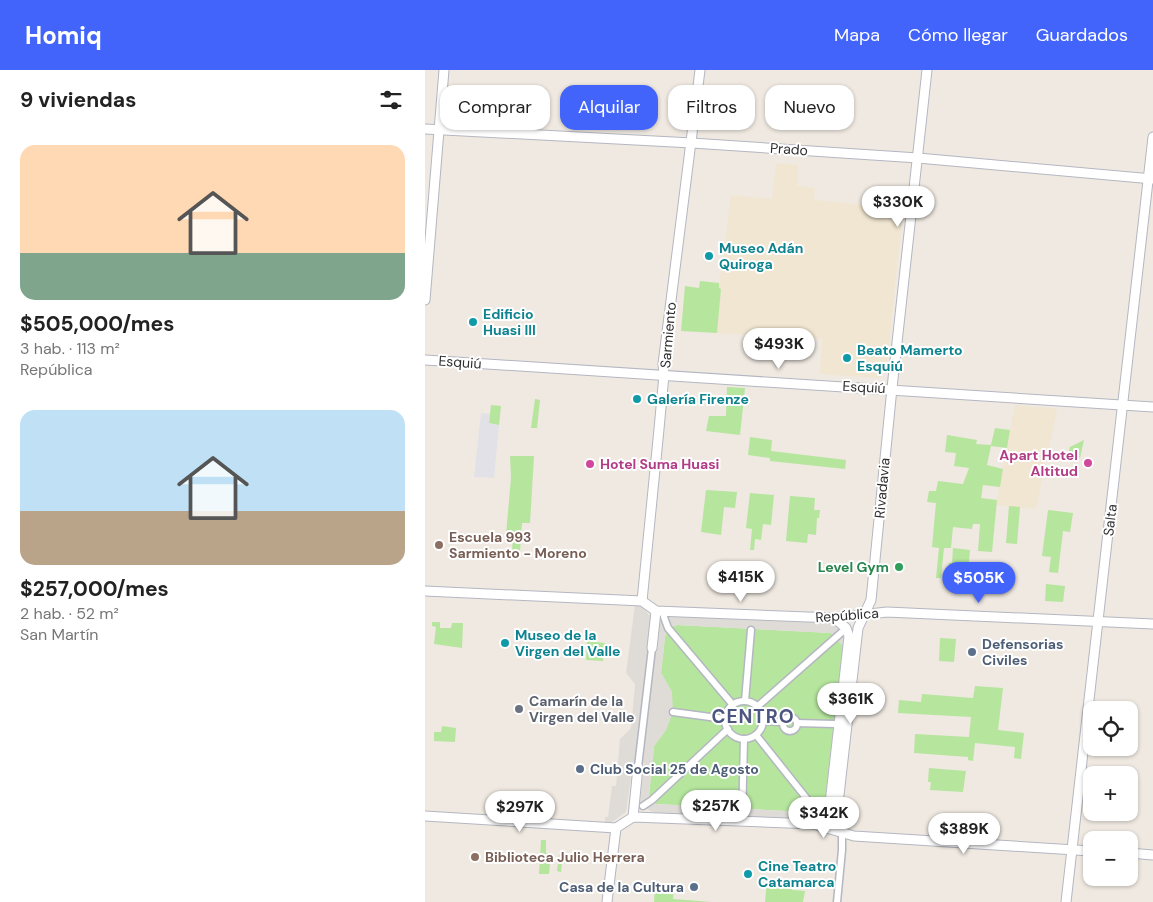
<!DOCTYPE html>
<html lang="es">
<head>
<meta charset="utf-8">
<style>
	:root { --surface:#fff; --page:#f2f2f2; --text:#222; --muted:#767676; --accent:#4264fb }
	body { margin:0; font-family:"DM Sans",sans-serif; background:var(--page); color:var(--text); height:100vh; display:flex; flex-direction:column; font-size:19px; white-space:nowrap }
	* { box-sizing:border-box; margin:0 }
	p { font-size:16px; color:var(--muted) }
	.icon { flex:none; width:28px; height:28px; fill:none; stroke:currentColor; stroke-width:2; stroke-linecap:round; stroke-linejoin:round }
	.map { position:relative; flex:1; overflow:hidden }
	.side { display:flex; flex-direction:column; background:var(--surface); width:425px }
	.side>* { flex:none }
	.guide { position:absolute; left:15px; top:15px; width:475px; height:45px; display:flex; gap:10px }
	.buttons { position:absolute; left:658px; top:631px; display:grid; gap:10px }
	.buttons a { display:grid; place-items:center; width:55px; height:55px; border-radius:10px; background:var(--surface); box-shadow:0 1px 4px #0004; font-size:25px }
	.price { position:absolute; translate:-50% -42px; padding:0 11px; border-radius:18px; background:#fff; color:#222; font-size:16px; line-height:32px; filter:drop-shadow(0 1px 2px #0008) }
	.price::after { content:''; position:absolute; left:50%; top:30px; width:15px; height:11px; margin-left:-8px; background:inherit; clip-path:polygon(0 0,100% 0,50% 100%) }
	.price.selected { background:var(--accent); color:#fff }
	ul { padding:0; list-style:none }
	li { display:grid; align-content:center; gap:10px; height:265px; padding:0 20px }
	li span { display:grid; place-items:center; height:155px; border-radius:15px; color:#555 }
	li>.icon { margin-inline-start:auto }
	span .icon { width:90px; height:90px; fill:#fffc; stroke-width:1 }
	li b { font-size:21px }
	h2 { display:flex; justify-content:space-between; align-items:center; height:60px; padding:0 20px; font-size:21px }
	.pill { padding:0 18px; border-radius:15px; background:var(--surface); box-shadow:0 1px 4px #0004; font-size:18px; line-height:45px }
	.pill.selected { background:var(--accent); color:#fff }
	header { display:flex; align-items:center; gap:30px; box-sizing:border-box; height:70px; padding:0 25px; background:var(--accent); color:#fff }
	header strong { font-size:24px }
	nav { display:flex; gap:28px; margin-inline-start:auto; font-size:18px }
	main { display:flex; flex:1; min-height:0 }
	.map>svg:first-child { display:block }
	.industrial { fill:#e3e1e8 }
	.education { fill:#f0e6d1 }
	.green { fill:#b6e59e }
	.plaza { fill:#dfdcd8 }
	.lines { fill:none; stroke-linecap:round; stroke-linejoin:round }
	.pedestrian-casing { stroke:#b4b7c1; stroke-width:9 }
	.minor-casing { stroke:#b4b7c1; stroke-width:11 }
	.pedestrian { stroke:#fff; stroke-width:6 }
	.minor { stroke:#fff; stroke-width:9 }
	.culture-dot { fill:#0f9aa8; stroke:#fff; stroke-width:2 }
	.hotel-dot { fill:#d1479c; stroke:#fff; stroke-width:2 }
	.education-dot { fill:#8d6e63; stroke:#fff; stroke-width:2 }
	.leisure-dot { fill:#2e9e5b; stroke:#fff; stroke-width:2 }
	.service-dot { fill:#5c6f8a; stroke:#fff; stroke-width:2 }
	.worship-dot { fill:#6b7280; stroke:#fff; stroke-width:2 }
	.labels { text-anchor:middle; stroke-width:4; stroke-linejoin:round; paint-order:stroke }
	.street-label { font-size:14px; fill:#2e2e2e; stroke:#fff }
	.culture-label { font-size:14px; font-weight:bold; fill:#0d838f; stroke:#fff; text-anchor:start }
	.hotel-label { font-size:14px; font-weight:bold; fill:#b23c85; stroke:#fff; text-anchor:end }
	.education-label { font-size:14px; font-weight:bold; fill:#785e54; stroke:#fff; text-anchor:start }
	.leisure-label { font-size:14px; font-weight:bold; fill:#27864d; stroke:#fff; text-anchor:end }
	.service-label { font-size:14px; font-weight:bold; fill:#4e5e75; stroke:#fff; text-anchor:start }
	.worship-label { font-size:14px; font-weight:bold; fill:#5b616d; stroke:#fff; text-anchor:start }
	.district-label { font-size:19px; font-weight:bold; letter-spacing:1px; fill:#4d5680; stroke:#fff }
</style>
</head>
<body>
<header>
<strong>Homiq</strong>
<nav><a>Mapa</a><a>Cómo llegar</a><a>Guardados</a></nav>
</header>
<main>
<section class="side">
<h2>9 viviendas<svg class="icon" aria-label="filters" viewBox="0 0 24 24"><path d="M4 7h16M4 17h16"/><circle cx="9" cy="7" r="2"/><circle cx="15" cy="17" r="2"/></svg></h2>
<ul>
<li><span style="background:linear-gradient(#ffd9b3 70%,#7fa58c 0)"><svg class="icon" aria-label="home" viewBox="0 0 24 24"><path d="M3 11l9-7 9 7M6 9v11h12V9"/></svg></span><div><b>$505,000/mes</b><p>3 hab. · 113 m²</p><p>República</p></div></li>
<li><span style="background:linear-gradient(#bfe0f5 65%,#b9a48a 0)"><svg class="icon" aria-label="home" viewBox="0 0 24 24"><path d="M3 11l9-7 9 7M6 9v11h12V9"/></svg></span><div><b>$257,000/mes</b><p>2 hab. · 52 m²</p><p>San Martín</p></div></li>
</ul>
</section>
<div class="map">
<svg width="728" height="832" viewBox="0 0 728 832">
	<rect width="100%" height="100%" fill="#efe9e1"/>
	<path class="industrial" d="M56,343L65,344L64,353L74,355L69,408L49,407Z"/>
	<g class="education">
		<path d="M351,93L373,95L372,116L390,118L389,130L478,139L461,302L454,308L395,304L397,269L292,263L296,219L294,218L306,125L347,129Z"/>
		<path d="M590,335L632,339L611,439L571,435Z"/>
	</g>
	<g class="green">
		<path d="M275,211L294,213V218L296,219L292,263L256,261L260,216L274,218Z"/>
		<path d="M302,317L320,318L315,365L281,361L284,346H301Z"/>
		<path d="M110,329L115,330L112,358H106Z"/>
		<path d="M66,335L76,336L74,355L64,353Z"/>
		<path d="M570,358L585,360L582,378L566,376L562,395L578,399L575,417L558,415L556,428L572,430L567,482L553,481L555,454H548L547,459L528,457L526,478H519L516,508H511L514,478L507,477L511,433L502,432L504,421H511L513,411L538,414L544,398L529,396L531,383L520,382L522,365L552,370L551,374L566,375Z"/>
		<path d="M325,367L347,370L346,381L421,390L420,399L345,391V388L323,385Z"/>
		<path d="M659,370L655,388L643,385L645,377Z"/>
		<path d="M85,386H109L105,453H97L95,482L87,481L88,465L81,464L86,408Z"/>
		<path d="M281,420L312,422L310,438L299,437L296,465L276,462Z"/>
		<path d="M325,423L349,425L346,455L338,454L336,470L330,469L329,480H325L327,459L321,458Z"/>
		<path d="M365,426L390,428L389,440H395L394,448H392L391,465L383,464L382,473L361,471Z"/>
		<path d="M584,436L595,437L592,474L581,473Z"/>
		<path d="M623,440L648,443L645,462L638,461L633,503L624,502L626,487L617,486Z"/>
		<path d="M528,478L545,480L543,502L523,501L524,493H527Z"/>
		<path d="M621,514L640,516L638,532L620,531Z"/>
		<path d="M7,552H15V558H26L27,553H38L37,578L9,574L11,557L7,556Z"/>
		<path d="M252,555L406,563L418,576L400,731L390,739L380,742L231,734L224,726L229,676L241,660L247,622L236,603L240,567L243,558Z"/>
		<path d="M515,568L531,569L529,592L514,591Z"/>
		<path d="M162,571L180,573L178,591L161,590Z"/>
		<path d="M550,616L578,618L573,660L599,663L596,689L589,688L590,677L550,673L548,691L543,690V687L489,683L490,664L544,667L546,647L473,643L474,630L496,632L497,624L548,628Z"/>
		<path d="M17,656L31,658L30,672L9,671V662H16Z"/>
		<path d="M504,698L541,701L538,722L505,720L506,712H503Z"/>
		<path d="M116,770H121V783H126L124,804H114Z"/>
		<path d="M134,784L156,786L155,794L137,793L136,802L132,801Z"/>
		<path d="M342,811L367,815V820L380,821L378,832H340Z"/>
		<path d="M230,817L249,818L248,829L287,832H229Z"/>
	</g>
	<path class="plaza" d="M210,535L216,536L225,546L223,581L230,582L234,552L241,546L407,553L413,557L419,568L418,576L406,563L252,555L243,558L240,567L236,603L247,622L248,642L241,660L229,676L224,725L231,734L380,742L390,739L400,731L395,745L379,750L232,743L225,741L215,733L219,693L208,692L201,742L187,752H180V747H183L187,716H191L195,669L206,658L210,614L201,603Z"/>
	<g class="lines">
		<defs>
			<g id="pedestrian">
				<path d="M239,547L243,558L308,635"/>
				<circle cx="319" cy="650" r="19"/>
				<path d="M320,631L326,560"/>
				<path d="M333,636L417,562"/>
				<path d="M248,642L300,649"/>
				<circle cx="365" cy="654" r="7"/>
				<path d="M339,651L358,652"/>
				<path d="M372,653L409,654"/>
				<path d="M331,665L390,739V748"/>
				<path d="M213,697L227,578"/>
				<path d="M218,736L227,730L303,659"/>
				<path d="M317,751L319,669"/>
				<path d="M412,832L417,780V763"/>
			</g>
			<g id="minor">
				<path d="M0,59L267,73L493,88L728,109"/>
				<path d="M0,230L19,0"/>
				<path d="M0,290L728,337"/>
				<path d="M0,521L217,531L231,541L409,548L462,542L728,554"/>
				<path d="M217,531L234,359L239,305L238,294L275,0"/>
				<path d="M227,578L231,541"/>
				<path d="M0,746L191,758L208,747L388,754L429,766L666,781"/>
				<path d="M208,747L213,697"/>
				<path d="M388,754L399,750L404,742L424,566L421,558L409,548"/>
				<path d="M417,763L413,743V734L433,558L446,530L467,318L502,0"/>
				<path d="M704,783L728,785"/>
				<path d="M182,832L191,758"/>
				<path d="M641,832L728,67"/>
			</g>
		</defs>
		<use href="#pedestrian" class="pedestrian-casing"/>
		<use href="#minor" class="minor-casing"/>
		<use href="#pedestrian" class="pedestrian"/>
		<use href="#minor" class="minor"/>
	</g>
	<g class="culture-dot">
		<circle cx="284" cy="186" r="5"/>
		<circle cx="48" cy="252" r="5"/>
		<circle cx="422" cy="288" r="5"/>
		<circle cx="212" cy="329" r="5"/>
		<circle cx="80" cy="573" r="5"/>
		<circle cx="323" cy="804" r="5"/>
	</g>
	<g class="hotel-dot">
		<circle cx="663" cy="393" r="5"/>
		<circle cx="165" cy="394" r="5"/>
	</g>
	<g class="education-dot">
		<circle cx="14" cy="475" r="5"/>
		<circle cx="50" cy="787" r="5"/>
	</g>
	<circle class="leisure-dot" cx="474" cy="497" r="5"/>
	<g class="service-dot">
		<circle cx="547" cy="582" r="5"/>
		<circle cx="155" cy="699" r="5"/>
		<circle cx="269" cy="817" r="5"/>
	</g>
	<circle class="worship-dot" cx="94" cy="639" r="5"/>
	<g class="labels">
		<g class="street-label">
			<text transform="translate(364 79) rotate(4)" y="5">Prado</text>
			<text transform="translate(243 265) rotate(-85)" y="5">Sarmiento</text>
			<text transform="translate(35 292) rotate(4)" y="5">Esquiú</text>
			<text transform="translate(439 317) rotate(3)" y="5">Esquiú</text>
			<text transform="translate(457 418) rotate(-85)" y="5">Rivadavia</text>
			<text transform="translate(685 450) rotate(-83)" y="5">Salta</text>
			<text transform="translate(422 545) rotate(-4)" y="5">República</text>
		</g>
		<g class="culture-label">
			<text x="294" y="183">Museo Adán<tspan x="294" dy="16">Quiroga</tspan></text>
			<text x="58" y="249">Edificio<tspan x="58" dy="16">Huasi III</tspan></text>
			<text x="432" y="285">Beato Mamerto<tspan x="432" dy="16">Esquiú</tspan></text>
			<text x="222" y="334">Galería Firenze</text>
			<text x="90" y="570">Museo de la<tspan x="90" dy="16">Virgen del Valle</tspan></text>
			<text x="333" y="801">Cine Teatro<tspan x="333" dy="16">Catamarca</tspan></text>
		</g>
		<g class="hotel-label">
			<text x="653" y="390">Apart Hotel<tspan x="653" dy="16">Altitud</tspan></text>
			<text x="175" y="399" text-anchor="start">Hotel Suma Huasi</text>
		</g>
		<g class="education-label">
			<text x="24" y="472">Escuela 993<tspan x="24" dy="16">Sarmiento - Moreno</tspan></text>
			<text x="60" y="792">Biblioteca Julio Herrera</text>
		</g>
		<g class="leisure-label">
			<text x="464" y="502">Level Gym</text>
		</g>
		<g class="service-label">
			<text x="557" y="579">Defensorias<tspan x="557" dy="16">Civiles</tspan></text>
			<text x="165" y="704">Club Social 25 de Agosto</text>
			<text x="259" y="822" text-anchor="end">Casa de la Cultura</text>
		</g>
		<g class="worship-label">
			<text x="104" y="636">Camarín de la<tspan x="104" dy="16">Virgen del Valle</tspan></text>
		</g>
		<g class="district-label">
			<text x="328" y="653">CENTRO</text>
		</g>
	</g>
</svg>
<div class="buttons">
<a><svg class="icon" aria-label="locate" viewBox="0 0 24 24"><circle cx="12" cy="12" r="6"/><path d="M12 2v4M12 18v4M2 12h4M18 12h4"/></svg></a>
<a>+</a>
<a>−</a>
</div>
<b class="price" style="left:473px;top:158px">$330K</b>
<b class="price" style="left:354px;top:300px">$493K</b>
<b class="price" style="left:316px;top:533px">$415K</b>
<b class="price selected" style="left:554px;top:534px">$505K</b>
<b class="price" style="left:426px;top:655px">$361K</b>
<b class="price" style="left:291px;top:762px">$257K</b>
<b class="price" style="left:95px;top:763px">$297K</b>
<b class="price" style="left:399px;top:769px">$342K</b>
<b class="price" style="left:539px;top:785px">$389K</b>
<div class="guide">
<a class="pill">Comprar</a>
<a class="pill selected">Alquilar</a>
<a class="pill">Filtros</a>
<a class="pill">Nuevo</a>
</div>
</div>
</main>
</body>
</html>
